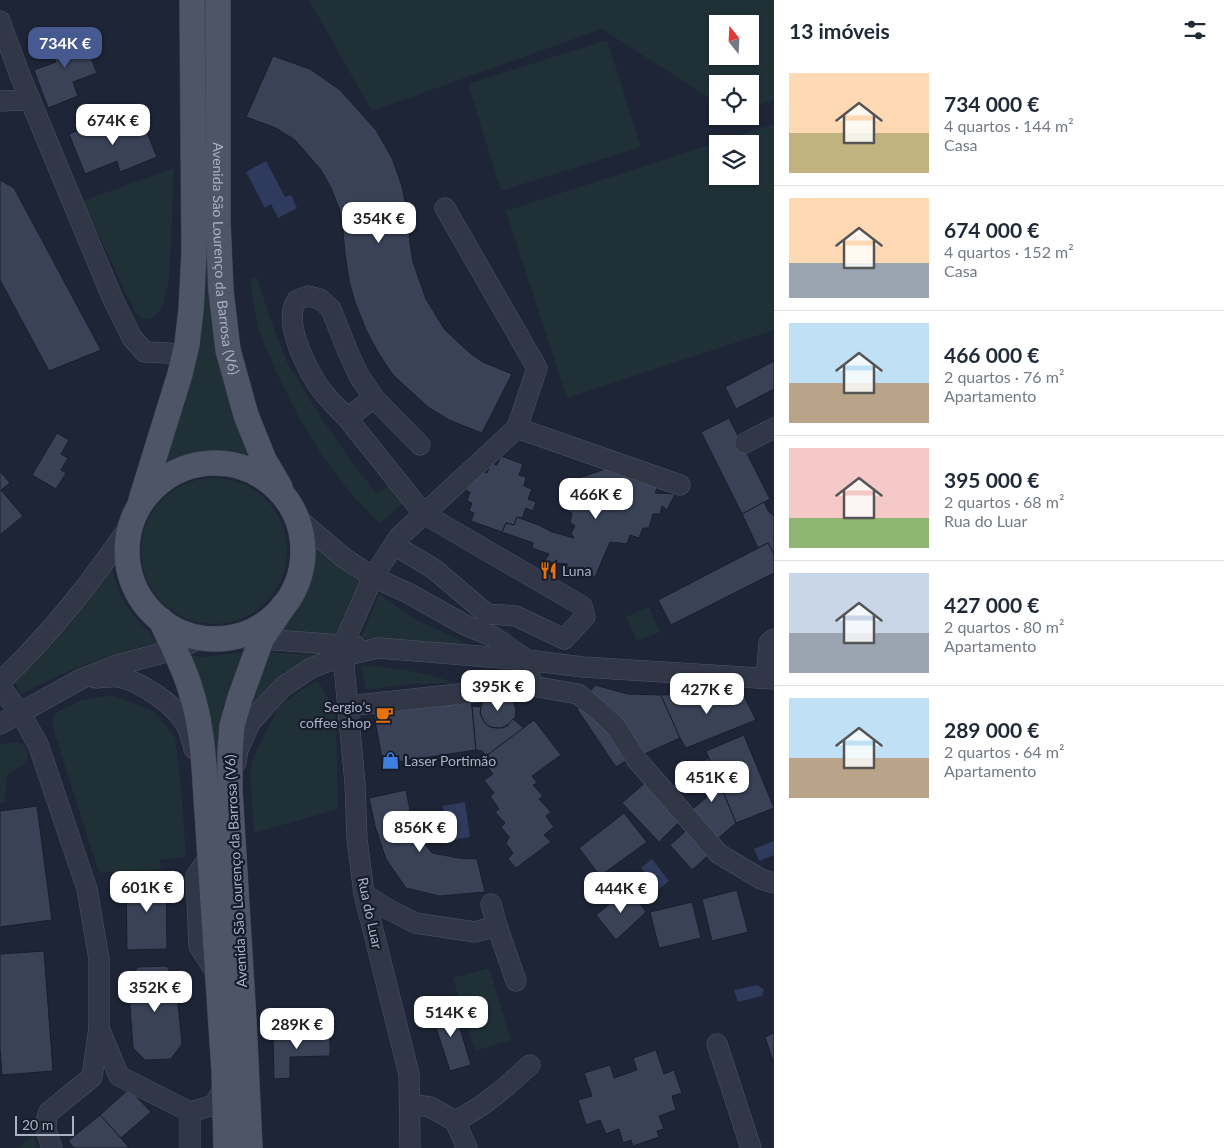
<!DOCTYPE html>
<html lang="pt">
<head>
<meta charset="utf-8">
<style>
	:root { --surface:#fff; --page:#f6f6f7; --text:#1f2937; --muted:#747a83; --line:#e0e1e3; --accent:#465a91 }
	body { margin:0; font-family:Lato,sans-serif; background:var(--page); color:var(--text); height:100vh; display:flex; flex-direction:column; font-size:19px; white-space:nowrap }
	* { box-sizing:border-box; margin:0 }
	p { font-size:16px; color:var(--muted) }
	.icon { flex:none; width:28px; height:28px; fill:none; stroke:currentColor; stroke-width:2; stroke-linecap:round; stroke-linejoin:round }
	.map { position:relative; flex:1; overflow:hidden }
	.details { display:flex; flex-direction:column; background:var(--surface); width:450px }
	.details>* { flex:none }
	.needle { width:32px; rotate:342deg }
	.tools { position:absolute; left:709px; top:15px; display:grid; gap:10px }
	.tools a { display:grid; place-items:center; width:50px; height:50px; border-radius:0px; background:var(--surface); box-shadow:0 1px 4px #0004; font-size:25px }
	.scale { position:absolute; left:15px; bottom:12px; width:59px; box-sizing:border-box; padding-left:5px; border:2px solid #aab1c4; border-top:0; font-size:14px; line-height:18px; white-space:nowrap; color:#aab1c4; -webkit-text-stroke:4px #171c2b; paint-order:stroke }
	.price { position:absolute; translate:-50% -42px; padding:0 11px; border-radius:10px; background:#fff; color:#222; font-size:16px; line-height:32px; filter:drop-shadow(0 1px 2px #0008) }
	.price::after { content:''; position:absolute; left:50%; top:30px; width:15px; height:11px; margin-left:-8px; background:inherit; clip-path:polygon(0 0,100% 0,50% 100%) }
	.price.current { background:var(--accent); color:#fff }
	ul { padding:0; list-style:none }
	li { display:flex; align-items:center; gap:15px; height:125px; padding:0 15px }
	li+li { border-top:1px solid var(--line) }
	li span { display:grid; place-items:center; flex:none; width:140px; height:100px; border-radius:0px; color:#555 }
	li>.icon { margin-inline-start:auto }
	span .icon { width:60px; height:60px; fill:#fffc; stroke-width:1 }
	li b { font-size:21px }
	h2 { display:flex; justify-content:space-between; align-items:center; height:60px; padding:0 15px; font-size:21px }
	main { display:flex; flex:1; min-height:0 }
	.map>svg:first-child { display:block }
	.green { fill:#1f3137; fill-rule:evenodd }
	.water { fill:#2e3b5c }
	.building { fill:#394257; stroke:#191e2d }
	.lines { fill:none; stroke-linecap:round; stroke-linejoin:round }
	.minor-casing { stroke:#4e5465; stroke-width:21 }
	.major-casing { stroke:#3a4050; stroke-width:26 }
	.minor { stroke:#313747; stroke-width:20 }
	.major { stroke:#4e5567; stroke-width:25 }
	.labels { text-anchor:middle; stroke-width:4.5; stroke-linejoin:round; paint-order:stroke }
	.street-label { font-size:14px; fill:#aab1c4; stroke:#171c2b }
	.poi-label { font-size:14px; fill:#aab1c4; stroke:#171c2b; text-anchor:start }
</style>
</head>
<body>
<main>
<div class="map">
<svg width="774" height="1148" viewBox="0 0 774 1148">
	<rect width="100%" height="100%" fill="#1e2536"/>
	<g class="green">
		<path d="M201,0H207L209,212L256,463C235,448 204,448 180,457C173,459 167,462 161,465L174,432Z"/>
		<path d="M309,0H774V100L750,107V84H718L717,103L602,29L372,111ZM718,24H750V56H718Z"/>
		<path d="M607,40L641,147L501,191L468,84Z"/>
		<path d="M774,124V330L567,398L506,211ZM718,144H750V176H718Z"/>
		<path d="M174,168L169,279L163,306L154,317L147,320L141,318L135,312L83,201Z"/>
		<path d="M250,278H257L269,315L287,362L320,416L352,462L377,494L390,484L404,503L379,523L350,493L323,457L300,419L275,369L259,331L253,302Z"/>
		<circle cx="214" cy="551" r="73"/>
		<path d="M315,546L360,583L345,614L337,636L285,632L282,626C288,619 296,612 300,604C310,586 313,567 315,546Z"/>
		<path d="M111,566C114,578 118,589 123,600C131,615 147,630 159,643C111,653 65,670 22,694L14,683C41,658 66,631 87,602C95,590 103,578 111,566Z"/>
		<path d="M379,594L415,619L474,647L361,638Z"/>
		<path d="M649,607L660,632L637,641L626,617Z"/>
		<path d="M248,652L232,969L187,654L200,657Z"/>
		<path d="M267,652L316,655L300,665L284,672L247,714Z"/>
		<path d="M361,666C395,666 424,673 456,683L411,684L366,690Z"/>
		<path d="M318,681L336,711L338,809L254,833L250,774L253,759L278,708L300,691Z"/>
		<path d="M110,695L129,701L154,712L175,737L181,785L186,857L160,860L161,869L99,873L54,731L53,720L55,713L82,700Z"/>
		<path d="M17,742L25,746L28,754L24,765L7,774L5,803H0V744Z"/>
		<path d="M489,968L511,1040L475,1051L453,978Z"/>
		<path d="M34,1136L38,1148H17Z"/>
	</g>
	<g class="water">
		<path d="M266,161L285,197L291,195L297,208L278,218L271,204L265,208L246,172Z"/>
		<path d="M465,802L470,837L448,841L443,806Z"/>
		<path d="M774,841V855L759,861L754,849Z"/>
		<path d="M652,859L669,881L659,889L641,868Z"/>
		<path d="M757,985L764,990L762,996L738,1002L734,990Z"/>
	</g>
	<g class="building">
		<path d="M59,31L62,40L81,33L97,73L73,82L78,96L48,108L34,70L56,62L46,36Z"/>
		<path d="M273,56L310,69L340,90L376,130L392,158L402,186L408,216L410,242L413,262L426,299L445,330L471,354L483,362L512,374L482,433L449,420L428,407L393,375L379,354L366,330L355,302L349,281L345,254L343,230L339,208L331,188L321,170L295,140L276,128L246,117Z"/>
		<path d="M141,118L157,157L120,172L117,161L85,174L69,134L97,123L101,133Z"/>
		<path d="M0,180L14,188L101,350L49,371L0,280Z"/>
		<path d="M774,361V389L736,409L725,387Z"/>
		<path d="M729,418L770,499L742,514L701,432Z"/>
		<path d="M57,433L69,440L61,454L68,458L61,470L66,473L56,489L32,475Z"/>
		<path d="M501,456L523,464L519,475L526,477L524,486L532,489L528,499L536,502L533,511L526,508L522,518L517,517L514,525L506,523L502,532L471,521L474,513L469,511L472,503L467,501L470,492L466,491L470,479L478,470L487,473L491,463L497,465Z"/>
		<path d="M608,468L659,484L655,493L675,494L667,510L662,506L660,514H653L649,528H643L639,538L630,535L627,544L610,542L595,577L589,574V580L567,573V564L544,562L549,554L532,548L533,543L502,532L506,523L514,525L517,517L541,526L552,532L574,538L571,533L575,526L570,522L572,514L567,510L570,505L565,500L573,480Z"/>
		<path d="M0,471L10,483L1,490L23,516L0,535Z"/>
		<path d="M764,502L768,511L774,516V554L768,543L758,548L742,514Z"/>
		<path d="M768,543L774,554V573L671,625L658,600Z"/>
		<path d="M595,685L628,694L661,695L680,738L640,756L589,693Z"/>
		<path d="M742,692L756,720L686,748L680,738L661,695Z"/>
		<path d="M509,696L513,701L515,706L516,711L515,717L512,722L502,728H496L490,727L485,723L482,718L480,713L481,707L483,701Z"/>
		<path d="M470,697L472,706L476,750L383,764L373,710Z"/>
		<path d="M586,705L629,759L616,767L577,709Z"/>
		<path d="M472,706L481,707L480,713L482,718L485,723L490,727L496,728H502L507,726L513,719L524,728L486,756L482,751L476,750Z"/>
		<path d="M534,720L561,755L532,776L537,783L533,785L543,796L539,799L551,812L546,816L554,827L544,835L551,842L516,868L508,859L513,853L506,843L509,837L501,827L505,823L495,812L499,809L490,796L494,793L484,780L493,774L485,764L489,761L486,756Z"/>
		<path d="M744,735L774,808L736,823L706,751Z"/>
		<path d="M709,758L736,823L716,840L689,812L707,797L692,766Z"/>
		<path d="M647,781L683,818L659,842L622,803Z"/>
		<path d="M406,790L414,831L432,853L459,858L477,859L485,892L439,896L406,888L386,859L375,826L369,798Z"/>
		<path d="M37,806L52,920L0,927V811Z"/>
		<path d="M624,813L647,842L600,876L579,848Z"/>
		<path d="M689,828L711,853L692,870L670,845Z"/>
		<path d="M166,875L167,949L127,950L126,877Z"/>
		<path d="M629,888L646,912L616,940L596,915Z"/>
		<path d="M737,890L748,932L712,941L702,899Z"/>
		<path d="M692,902L701,938L659,948L650,912Z"/>
		<path d="M44,951L53,1071L2,1075L0,1048V954Z"/>
		<path d="M167,966L176,982L182,1044L171,1059L145,1060L133,1048L128,979L138,967Z"/>
		<path d="M453,1005L471,1065L450,1071L431,1012Z"/>
		<path d="M330,1033V1056L290,1057V1078L274,1079L273,1034Z"/>
		<path d="M774,1033V1061H773L765,1037Z"/>
		<path d="M656,1050L664,1074L674,1070L682,1093L672,1096L676,1110L659,1116L664,1129L657,1131L659,1137L633,1146L631,1140L623,1143L619,1129L606,1134L600,1120L586,1125L578,1100L592,1096L584,1073L610,1065L614,1078L637,1070L633,1058Z"/>
		<path d="M129,1089L151,1112L121,1138L100,1115Z"/>
		<path d="M100,1115L121,1138L129,1148H74L68,1141Z"/>
	</g>
	<g class="lines">
		<defs>
			<g id="minor">
				<path d="M0,21L19,73L112,297L132,338L145,352L168,353L184,355"/>
				<path d="M0,101L30,100"/>
				<path d="M445,208L537,368L517,428L680,485"/>
				<path d="M347,418C341,411 334,405 328,398C312,381 288,334 293,310C293,307 296,303 297,300L308,296L320,299L331,309L348,352L359,376L374,398"/>
				<path d="M745,443L774,428"/>
				<path d="M297,518L344,558L373,577L408,593L465,625L494,637L527,660L532,686L348,706"/>
				<path d="M394,545L434,569L487,614L516,616L564,639L585,617L582,606L424,514L347,418L374,398L420,445"/>
				<path d="M233,637L356,646"/>
				<path d="M96,678C103,678 112,676 119,677C141,682 174,704 185,723C190,731 192,741 194,749"/>
				<path d="M766,678L769,643L774,639"/>
				<path d="M0,682C51,634 92,581 132,523"/>
				<path d="M0,686L20,713L38,744L87,889L99,959V1028L92,1077L49,1112C43,1126 47,1134 52,1148"/>
				<path d="M532,686L578,694L599,711L616,727L637,760L719,854L761,879L774,883"/>
				<path d="M0,724L81,679L117,665L174,650L202,638"/>
				<path d="M236,763L238,750L250,723L264,707L284,686L311,668L343,656L378,648L527,660L583,667L774,679"/>
				<path d="M210,856L196,876L199,946L218,976"/>
				<path d="M364,894L386,908L415,923L475,932L497,926L516,981"/>
				<path d="M491,904L497,926"/>
				<path d="M99,1028L119,1076L190,1112"/>
				<path d="M717,1044L751,1148"/>
				<path d="M410,1104L430,1107L455,1121L467,1148"/>
				<path d="M455,1121C484,1107 507,1086 530,1065"/>
				<path d="M190,1148V1112L214,1105L224,1087"/>
				<path d="M410,1148L409,1074L364,894L357,839L355,783L343,656V645L373,577L399,537L517,428"/>
			</g>
			<g id="major">
				<path id="s1" d="M218,0V222L221,291L228,350L246,415L264,460L280,487"/>
				<circle cx="215" cy="551" r="88"/>
				<path d="M141,500L180,374L187,344L191,310L194,253L192,0"/>
				<path d="M161,620C171,642 183,665 190,688C200,718 203,749 205,781L224,1071L226,1148"/>
				<path d="M250,1148L244,1021L230,791V754L232,726L240,698L261,640L284,605"/>
			</g>
		</defs>
		<use href="#minor" class="minor-casing"/>
		<use href="#major" class="major-casing"/>
		<use href="#minor" class="minor"/>
		<use href="#major" class="major"/>
	</g>
	<defs>
		<symbol id="restaurant-bare" viewBox="-9 -9 18 18"><path d="M-5-6h1v4h1v-4h1v4h1v-4h1v5L-1.5 .5V6h-2V.5L-5-1ZM5-6V6H3V1.5H1.5Q1.5-4 5-6Z" fill="#e8710a" stroke="#171c2b" stroke-width="2.5" paint-order="stroke"/></symbol>
		<symbol id="cafe-bare" viewBox="-9 -9 18 18"><path d="M-5.5-4.5H6V0H3Q3 3.5 0 3.5H-2.5Q-5.5 3.5-5.5 0ZM3-3.2v2h1.7v-2ZM-6 4.5H4V6H-6Z" fill="#e8710a" stroke="#171c2b" stroke-width="2.5" paint-order="stroke"/></symbol>
		<symbol id="shop-bare" viewBox="-9 -9 18 18"><path d="M-5-2.5h2.3a2.7 3.5 0 0 1 5.4 0H5L5.5 6h-11ZM-1.5-2.5h3a1.5 2.3 0 0 0-3 0Z" fill="#3f7fe0" stroke="#171c2b" stroke-width="2.5" paint-order="stroke"/></symbol>
	</defs>
	<g fill-rule="evenodd">
		<use href="#restaurant-bare" x="536" y="558" width="25" height="25"/>
		<use href="#cafe-bare" x="372" y="702" width="25" height="25"/>
		<use href="#shop-bare" x="378" y="748" width="25" height="25"/>
	</g>
	<g class="labels">
		<g class="street-label">
			<text dy="5" stroke="none"><textPath href="#s1" startOffset="259">Avenida São Lourenço da Barrosa (V6)</textPath></text>
			<text transform="translate(236 871) rotate(-93)" y="5">Avenida São Lourenço da Barrosa (V6)</text>
			<text transform="translate(370 913) rotate(78)" y="5">Rua do Luar</text>
		</g>
		<g class="poi-label">
			<text x="562" y="576">Luna</text>
			<text x="371" y="712" text-anchor="end">Sergio’s<tspan x="371" dy="16">coffee shop</tspan></text>
			<text x="404" y="766">Laser Portimão</text>
		</g>
	</g>
</svg>
<div class="tools">
<a><svg class="needle" viewBox="-14 -14 28 28"><path d="M0-13l5 13h-10z" fill="#e53935"/><path d="M0 13l5-13h-10z" fill="#747a83"/></svg></a>
<a><svg class="icon" aria-label="locate" viewBox="0 0 24 24"><circle cx="12" cy="12" r="6"/><path d="M12 2v4M12 18v4M2 12h4M18 12h4"/></svg></a>
<a><svg class="icon" aria-label="layers" viewBox="0 0 24 24"><path d="M12 4l9 5-9 5-9-5zM3 14l9 5 9-5"/></svg></a>
</div>
<div class="scale">20 m</div>
<b class="price current" style="left:65px;top:69px">734K €</b>
<b class="price" style="left:113px;top:146px">674K €</b>
<b class="price" style="left:379px;top:244px">354K €</b>
<b class="price" style="left:596px;top:520px">466K €</b>
<b class="price" style="left:498px;top:712px">395K €</b>
<b class="price" style="left:707px;top:715px">427K €</b>
<b class="price" style="left:712px;top:803px">451K €</b>
<b class="price" style="left:420px;top:853px">856K €</b>
<b class="price" style="left:147px;top:913px">601K €</b>
<b class="price" style="left:621px;top:914px">444K €</b>
<b class="price" style="left:155px;top:1013px">352K €</b>
<b class="price" style="left:451px;top:1038px">514K €</b>
<b class="price" style="left:297px;top:1050px">289K €</b>
</div>
<section class="details">
<h2>13 imóveis<svg class="icon" aria-label="filters" viewBox="0 0 24 24"><path d="M4 7h16M4 17h16"/><circle cx="9" cy="7" r="2"/><circle cx="15" cy="17" r="2"/></svg></h2>
<ul>
<li><span style="background:linear-gradient(#ffd9b3 60%,#c2b280 0)"><svg class="icon" aria-label="home" viewBox="0 0 24 24"><path d="M3 11l9-7 9 7M6 9v11h12V9"/></svg></span><div><b>734 000 €</b><p>4 quartos · 144 m²</p><p>Casa</p></div></li>
<li><span style="background:linear-gradient(#ffd9b3 65%,#9aa5b1 0)"><svg class="icon" aria-label="home" viewBox="0 0 24 24"><path d="M3 11l9-7 9 7M6 9v11h12V9"/></svg></span><div><b>674 000 €</b><p>4 quartos · 152 m²</p><p>Casa</p></div></li>
<li><span style="background:linear-gradient(#bfe0f5 60%,#b9a48a 0)"><svg class="icon" aria-label="home" viewBox="0 0 24 24"><path d="M3 11l9-7 9 7M6 9v11h12V9"/></svg></span><div><b>466 000 €</b><p>2 quartos · 76 m²</p><p>Apartamento</p></div></li>
<li><span style="background:linear-gradient(#f6c9c9 70%,#8fb573 0)"><svg class="icon" aria-label="home" viewBox="0 0 24 24"><path d="M3 11l9-7 9 7M6 9v11h12V9"/></svg></span><div><b>395 000 €</b><p>2 quartos · 68 m²</p><p>Rua do Luar</p></div></li>
<li><span style="background:linear-gradient(#c9d6e8 60%,#9aa5b1 0)"><svg class="icon" aria-label="home" viewBox="0 0 24 24"><path d="M3 11l9-7 9 7M6 9v11h12V9"/></svg></span><div><b>427 000 €</b><p>2 quartos · 80 m²</p><p>Apartamento</p></div></li>
<li><span style="background:linear-gradient(#bfe0f5 60%,#b9a48a 0)"><svg class="icon" aria-label="home" viewBox="0 0 24 24"><path d="M3 11l9-7 9 7M6 9v11h12V9"/></svg></span><div><b>289 000 €</b><p>2 quartos · 64 m²</p><p>Apartamento</p></div></li>
</ul>
</section>
</main>
</body>
</html>
